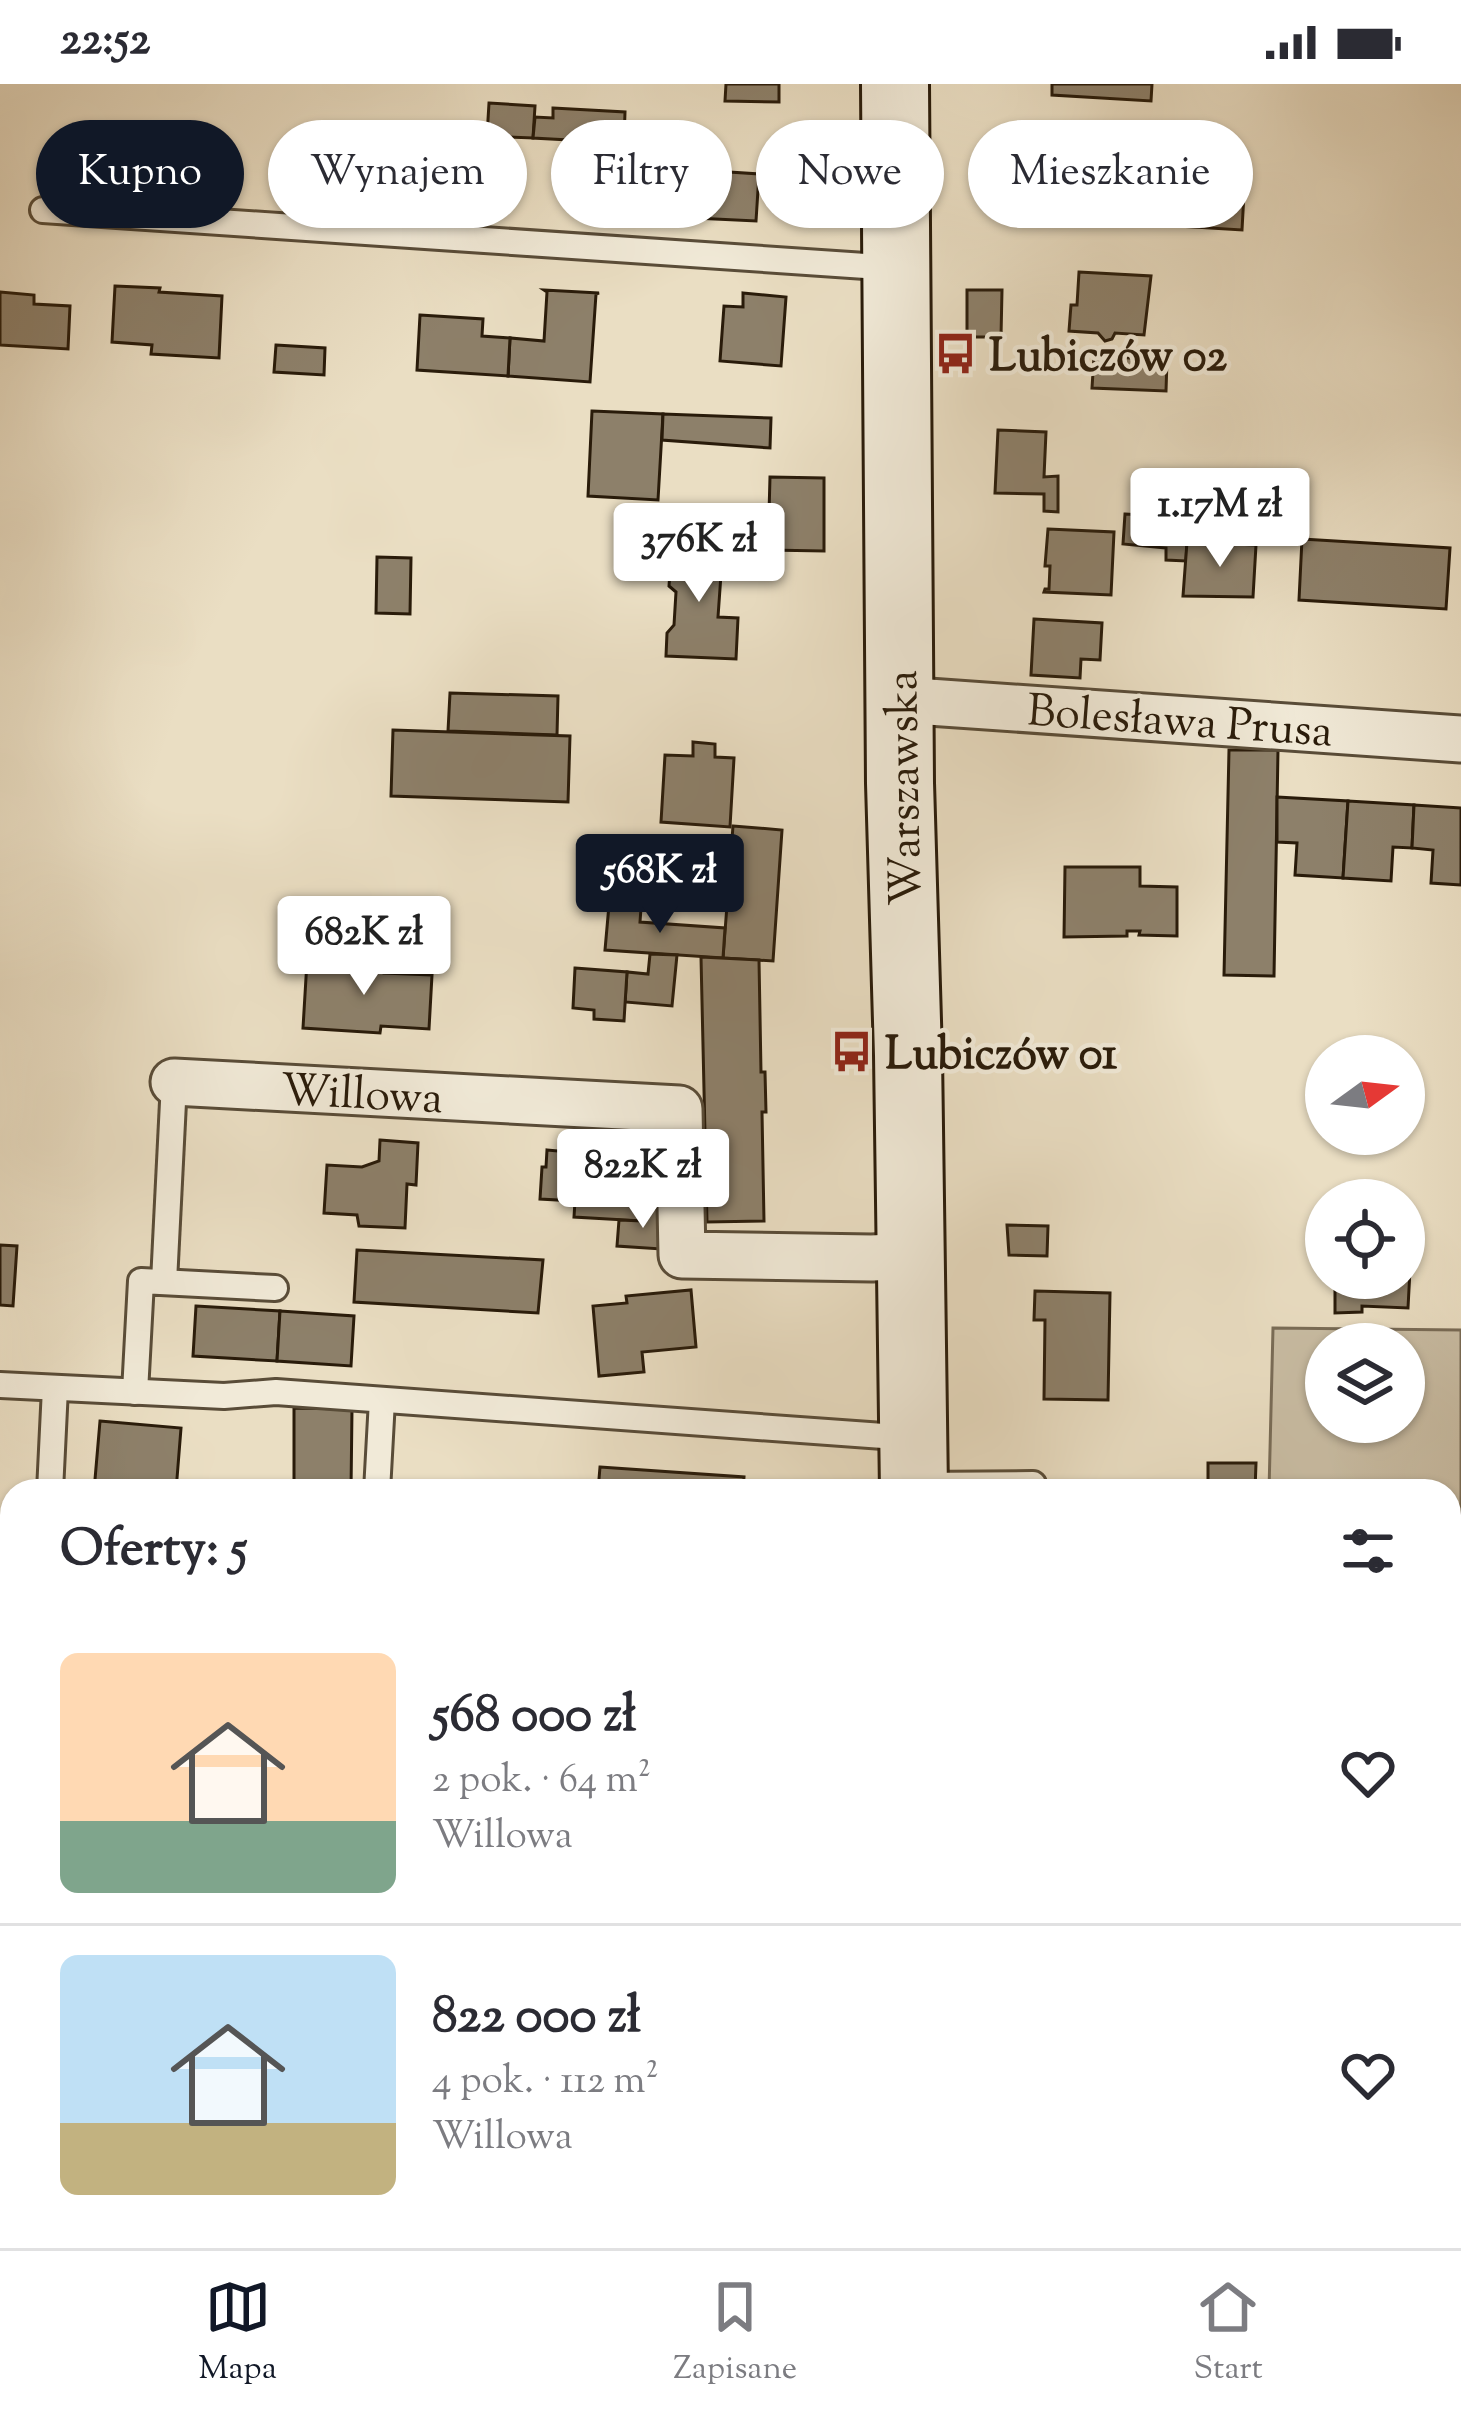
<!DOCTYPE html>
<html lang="pl">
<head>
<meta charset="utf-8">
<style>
	:root { --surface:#fff; --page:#f2f2f3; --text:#2b2b33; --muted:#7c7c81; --line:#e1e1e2; --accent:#111827 }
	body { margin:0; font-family:"Sorts Mill Goudy",serif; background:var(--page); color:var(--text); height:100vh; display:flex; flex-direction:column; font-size:45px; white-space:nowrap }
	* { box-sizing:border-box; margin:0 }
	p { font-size:39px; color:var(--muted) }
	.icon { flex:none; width:66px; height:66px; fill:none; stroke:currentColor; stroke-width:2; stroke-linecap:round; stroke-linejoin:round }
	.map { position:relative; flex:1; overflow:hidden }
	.details { position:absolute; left:0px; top:1395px; width:1461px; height:771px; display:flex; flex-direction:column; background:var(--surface); border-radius:36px 36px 0 0; box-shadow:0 3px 9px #0004 }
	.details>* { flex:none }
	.hud { position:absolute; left:36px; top:36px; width:1389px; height:108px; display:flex; gap:24px }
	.needle { width:78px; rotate:75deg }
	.tools { position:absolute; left:1305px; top:951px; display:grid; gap:24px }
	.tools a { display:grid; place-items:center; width:120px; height:120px; border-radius:50%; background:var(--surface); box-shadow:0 3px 9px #0004; font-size:60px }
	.price { position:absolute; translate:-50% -102px; padding:0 27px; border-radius:12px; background:#fff; color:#222; font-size:39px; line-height:78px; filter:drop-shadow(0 3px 6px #0008) }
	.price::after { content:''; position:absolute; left:50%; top:72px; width:36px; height:27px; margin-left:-18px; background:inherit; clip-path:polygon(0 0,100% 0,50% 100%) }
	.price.current { background:var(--accent); color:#fff }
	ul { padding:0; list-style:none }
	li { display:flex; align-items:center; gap:36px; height:300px; padding:0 60px }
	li+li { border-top:3px solid var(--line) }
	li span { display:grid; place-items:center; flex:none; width:336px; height:240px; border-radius:18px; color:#555 }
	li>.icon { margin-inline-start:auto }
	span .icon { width:144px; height:144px; fill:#fffc; stroke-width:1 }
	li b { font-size:51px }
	h2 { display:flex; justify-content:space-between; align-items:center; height:144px; padding:0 60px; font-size:51px }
	.tag { padding:0 42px; border-radius:54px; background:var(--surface); box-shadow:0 3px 9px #0004; font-size:42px; line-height:108px }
	.tag.current { background:var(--accent); color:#fff }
	.status { display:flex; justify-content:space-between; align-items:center; height:84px; padding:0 60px; background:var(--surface); direction:ltr }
	.status svg { height:33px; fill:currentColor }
	.tab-bar { display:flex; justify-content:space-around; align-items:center; height:168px; border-top:3px solid var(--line); background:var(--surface); font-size:33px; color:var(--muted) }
	.tab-bar a { display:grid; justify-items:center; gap:6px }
	.tab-bar .current { color:var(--accent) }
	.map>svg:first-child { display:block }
	.green { fill:#c9bda4; stroke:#796c57; stroke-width:3; fill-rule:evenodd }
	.building { fill:#8d806a; stroke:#291b0a; stroke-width:3 }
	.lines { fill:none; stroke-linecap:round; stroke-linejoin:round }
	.service-casing { stroke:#594c38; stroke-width:30 }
	.minor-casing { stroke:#594c38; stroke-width:51 }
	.secondary-casing { stroke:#291b0a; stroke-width:72 }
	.service { stroke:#f1ead8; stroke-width:24 }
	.minor { stroke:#f1ead8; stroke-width:45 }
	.secondary { stroke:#f1ead8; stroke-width:66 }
	.labels { text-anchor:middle; stroke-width:9; stroke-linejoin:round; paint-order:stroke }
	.poi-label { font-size:45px; font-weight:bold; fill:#291b0a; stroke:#f1ead8; text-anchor:start }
	.street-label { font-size:45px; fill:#291b0a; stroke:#f1ead8 }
</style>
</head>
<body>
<div class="status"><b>22:52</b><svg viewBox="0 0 49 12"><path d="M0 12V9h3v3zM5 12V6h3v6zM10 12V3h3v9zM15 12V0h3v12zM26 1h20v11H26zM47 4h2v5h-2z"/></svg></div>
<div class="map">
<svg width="1461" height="2164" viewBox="0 0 1461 2164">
	<rect width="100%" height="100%" fill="#eadec3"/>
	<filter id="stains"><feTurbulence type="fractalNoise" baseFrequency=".00167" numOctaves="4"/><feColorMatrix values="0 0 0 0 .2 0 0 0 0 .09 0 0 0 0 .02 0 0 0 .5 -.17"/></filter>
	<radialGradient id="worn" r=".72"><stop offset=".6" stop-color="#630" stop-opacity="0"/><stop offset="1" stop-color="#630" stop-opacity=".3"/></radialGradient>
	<path class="green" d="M1273,1244L1461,1246V1827H1449V1407H1269ZM1326,1260H1404V1338H1326Z"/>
	<g class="building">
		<path d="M726,0H779V18L725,17Z"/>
		<path d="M1052,0H1152L1151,17L1052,11Z"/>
		<path d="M489,19L535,22L533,54L487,52Z"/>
		<path d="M553,24L625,28L624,59L533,54L535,33L553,34Z"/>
		<path d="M1013,77L1245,91L1242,146L1010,132Z"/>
		<path d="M698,86L759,90L756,137L695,134Z"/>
		<path d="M1079,188L1151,192L1144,251L1115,249L1112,255L1105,257L1098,249L1069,247L1071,221H1077Z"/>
		<path d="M115,202L160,204L159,208L222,212L219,274L151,270L152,261L112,258Z"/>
		<path d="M544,206L599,209L596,210L590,298L508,292L510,254L544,257L547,208Z"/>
		<path d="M967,206H1002L1001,253H967Z"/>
		<path d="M0,208L34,211V220L70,222L68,265L0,261Z"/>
		<path d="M743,209L786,213L781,282L720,277L724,222L743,223Z"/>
		<path d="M420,231L483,235L482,252L510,254L508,292L417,286Z"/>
		<path d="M276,261L325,264L324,291L274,288Z"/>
		<path d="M1094,272L1167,276L1166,307L1092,304Z"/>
		<path d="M592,327L663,330L658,416L588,412Z"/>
		<path d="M663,330L771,334L770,364L662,356Z"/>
		<path d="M998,346L1046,348L1044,393L1058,392V428L1044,427V410L995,409Z"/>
		<path d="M770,393L824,394V467L768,466Z"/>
		<path d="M1125,430L1226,436L1223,460L1187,458L1186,477L1166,476V464L1123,460Z"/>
		<path d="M1048,445L1114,448L1111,511L1044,508L1045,505H1049L1050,482H1045Z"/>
		<path d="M1302,455L1450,464L1446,525L1299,516Z"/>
		<path d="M1187,458L1256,461L1253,513L1183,512Z"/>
		<path d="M672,459L723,462L718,533L738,534L736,575L666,572L667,549L674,541L676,508L669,502Z"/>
		<path d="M377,473L411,474L410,530L376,529Z"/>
		<path d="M1034,535L1102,539L1100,576L1081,575L1080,594L1031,591Z"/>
		<path d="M450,609L558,612L557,651L448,647Z"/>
		<path d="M393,646L570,652L568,718L391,712Z"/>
		<path d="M693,658L715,660V673L734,674L730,743L661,738L665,671L693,672Z"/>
		<path d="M1229,666H1278L1274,892L1224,891Z"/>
		<path d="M1277,713L1348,717L1343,794L1295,791L1297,759L1277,758Z"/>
		<path d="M1348,717L1414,721L1412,764L1393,763L1391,797L1343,794Z"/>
		<path d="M1414,721L1461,724V801L1431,799L1433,766L1412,764Z"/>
		<path d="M733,742L782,746L773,877L723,874Z"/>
		<path d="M1065,783H1140V802L1177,803V852L1139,851L1140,847H1127V852L1064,853Z"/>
		<path d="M609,821L641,824L640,838L725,844L723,874L605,866Z"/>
		<path d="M650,870L677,871L672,922L625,918L627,888L648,890Z"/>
		<path d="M701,873L759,876L761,988H765L766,1028H762L764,1137L707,1138Z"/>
		<path d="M307,877L384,881V889L432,891L429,945L381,942L380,949L303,944Z"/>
		<path d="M575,884L627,888L624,937L594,935V926L573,924Z"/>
		<path d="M380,1056L418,1059L416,1101L407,1100L405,1144L359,1142L357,1131L324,1129L327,1081L362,1083L379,1077Z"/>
		<path d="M547,1066L581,1069L580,1075L596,1076V1070L646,1073L642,1137L574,1133L575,1117L540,1115L542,1083H546Z"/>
		<path d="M643,1124L664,1125L661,1165L617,1162L619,1136L642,1137Z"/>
		<path d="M1007,1141L1048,1142L1047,1172L1009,1171Z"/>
		<path d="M0,1161L17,1162L13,1222L0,1221Z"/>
		<path d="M357,1166L543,1176L538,1229L354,1218Z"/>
		<path d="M1404,1186H1410L1408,1224L1362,1222V1228L1335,1229V1194H1404Z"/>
		<path d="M691,1206L696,1263L642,1268L644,1288L599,1292L593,1222L627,1219L626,1212Z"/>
		<path d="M1035,1207L1110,1209L1108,1316L1044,1315L1045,1236H1034Z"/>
		<path d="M196,1222L280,1227L277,1277L193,1272Z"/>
		<path d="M280,1227L354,1232L351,1282L277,1277Z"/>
		<path d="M294,1324L352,1325L351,1407H294Z"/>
		<path d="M100,1337L181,1344L176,1407H94Z"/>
		<path d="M1208,1379H1256L1255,1407H1208Z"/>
		<path d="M600,1383L744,1393L743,1407H598Z"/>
		<rect x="1449" y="2085" width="12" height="48"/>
		<path d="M473,2154H520L519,2164H472Z"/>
		<rect x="634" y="2154" width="55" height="10"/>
		<rect x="1334" y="2154" width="59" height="10"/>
	</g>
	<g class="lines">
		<defs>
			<g id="service">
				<path d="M43,126L895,184"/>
				<path d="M164,1198L174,998"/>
				<path d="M0,1301L224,1312L276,1308L911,1354"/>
				<path d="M135,1308L141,1197L275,1204"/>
				<path d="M916,1401L1033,1400V1407"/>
				<path d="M50,1407L55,1304"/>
				<path d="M377,1407L382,1316"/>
			</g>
			<g id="minor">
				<path d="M900,616L1461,655"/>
				<path d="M174,998L679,1025L682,1171L872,1174L910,1172"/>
			</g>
			<g id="secondary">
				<path d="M895,0L900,699L908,971L914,1407"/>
				<path d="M925,2154V2164"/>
			</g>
		</defs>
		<use href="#service" class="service-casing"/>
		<use href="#minor" class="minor-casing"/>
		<use href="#secondary" class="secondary-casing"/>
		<use href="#service" class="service"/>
		<use href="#minor" class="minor"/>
		<use href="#secondary" class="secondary"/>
	</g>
	<defs>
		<symbol id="bus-bare" viewBox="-9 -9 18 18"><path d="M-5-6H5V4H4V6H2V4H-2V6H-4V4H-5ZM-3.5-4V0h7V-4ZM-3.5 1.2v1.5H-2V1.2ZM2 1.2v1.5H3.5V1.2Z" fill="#8f2418" stroke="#f1ead8" stroke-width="2.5" paint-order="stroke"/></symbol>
	</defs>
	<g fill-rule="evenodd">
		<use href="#bus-bare" x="926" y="240" width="59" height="59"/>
		<use href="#bus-bare" x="822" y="938" width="59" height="59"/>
	</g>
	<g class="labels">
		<g class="poi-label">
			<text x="989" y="286">Lubiczów 02</text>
			<text x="885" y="984">Lubiczów 01</text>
		</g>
		<g class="street-label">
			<text transform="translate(1180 635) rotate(4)" y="16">Bolesława Prusa</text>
			<text transform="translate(902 704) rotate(-91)" y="16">Warszawska</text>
			<text transform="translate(362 1008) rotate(3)" y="16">Willowa</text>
		</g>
	</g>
	<rect width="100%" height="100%" filter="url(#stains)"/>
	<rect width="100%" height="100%" fill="url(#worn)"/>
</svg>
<div class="tools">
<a><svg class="needle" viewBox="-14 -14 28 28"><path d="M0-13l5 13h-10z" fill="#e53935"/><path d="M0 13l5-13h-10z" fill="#7c7c81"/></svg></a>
<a><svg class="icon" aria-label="locate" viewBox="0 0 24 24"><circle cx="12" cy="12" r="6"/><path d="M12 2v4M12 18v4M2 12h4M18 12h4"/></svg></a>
<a><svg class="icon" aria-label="layers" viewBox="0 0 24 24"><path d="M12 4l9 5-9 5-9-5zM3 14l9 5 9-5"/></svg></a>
</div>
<b class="price" style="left:1220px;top:486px">1.17M zł</b>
<b class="price" style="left:699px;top:521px">376K zł</b>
<b class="price current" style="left:660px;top:852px">568K zł</b>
<b class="price" style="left:364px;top:914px">682K zł</b>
<b class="price" style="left:643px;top:1147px">822K zł</b>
<div class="hud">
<a class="tag current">Kupno</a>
<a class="tag">Wynajem</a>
<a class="tag">Filtry</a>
<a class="tag">Nowe</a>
<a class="tag">Mieszkanie</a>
</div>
<section class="details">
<h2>Oferty: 5<svg class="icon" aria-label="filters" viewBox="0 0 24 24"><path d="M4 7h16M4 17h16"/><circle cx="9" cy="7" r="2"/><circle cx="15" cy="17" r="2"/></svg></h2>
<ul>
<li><span style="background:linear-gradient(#ffd9b3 70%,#7fa58c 0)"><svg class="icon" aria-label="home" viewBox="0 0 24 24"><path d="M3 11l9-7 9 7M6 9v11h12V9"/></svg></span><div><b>568 000 zł</b><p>2 pok. · 64 m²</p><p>Willowa</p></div><svg class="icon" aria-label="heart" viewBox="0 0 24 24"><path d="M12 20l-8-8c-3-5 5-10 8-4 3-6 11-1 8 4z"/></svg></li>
<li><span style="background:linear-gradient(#bfe0f5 70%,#c2b280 0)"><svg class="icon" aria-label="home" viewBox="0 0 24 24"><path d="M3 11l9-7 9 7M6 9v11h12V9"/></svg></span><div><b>822 000 zł</b><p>4 pok. · 112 m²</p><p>Willowa</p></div><svg class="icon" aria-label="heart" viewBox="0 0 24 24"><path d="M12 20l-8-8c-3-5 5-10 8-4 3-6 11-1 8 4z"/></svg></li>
</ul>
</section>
</div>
<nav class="tab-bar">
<a class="current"><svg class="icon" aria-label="map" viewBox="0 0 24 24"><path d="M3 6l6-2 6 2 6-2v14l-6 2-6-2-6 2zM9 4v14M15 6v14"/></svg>Mapa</a>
<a><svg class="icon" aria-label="saved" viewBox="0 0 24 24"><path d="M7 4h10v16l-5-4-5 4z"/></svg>Zapisane</a>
<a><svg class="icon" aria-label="home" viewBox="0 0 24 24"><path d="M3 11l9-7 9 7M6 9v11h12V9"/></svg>Start</a>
</nav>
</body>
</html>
